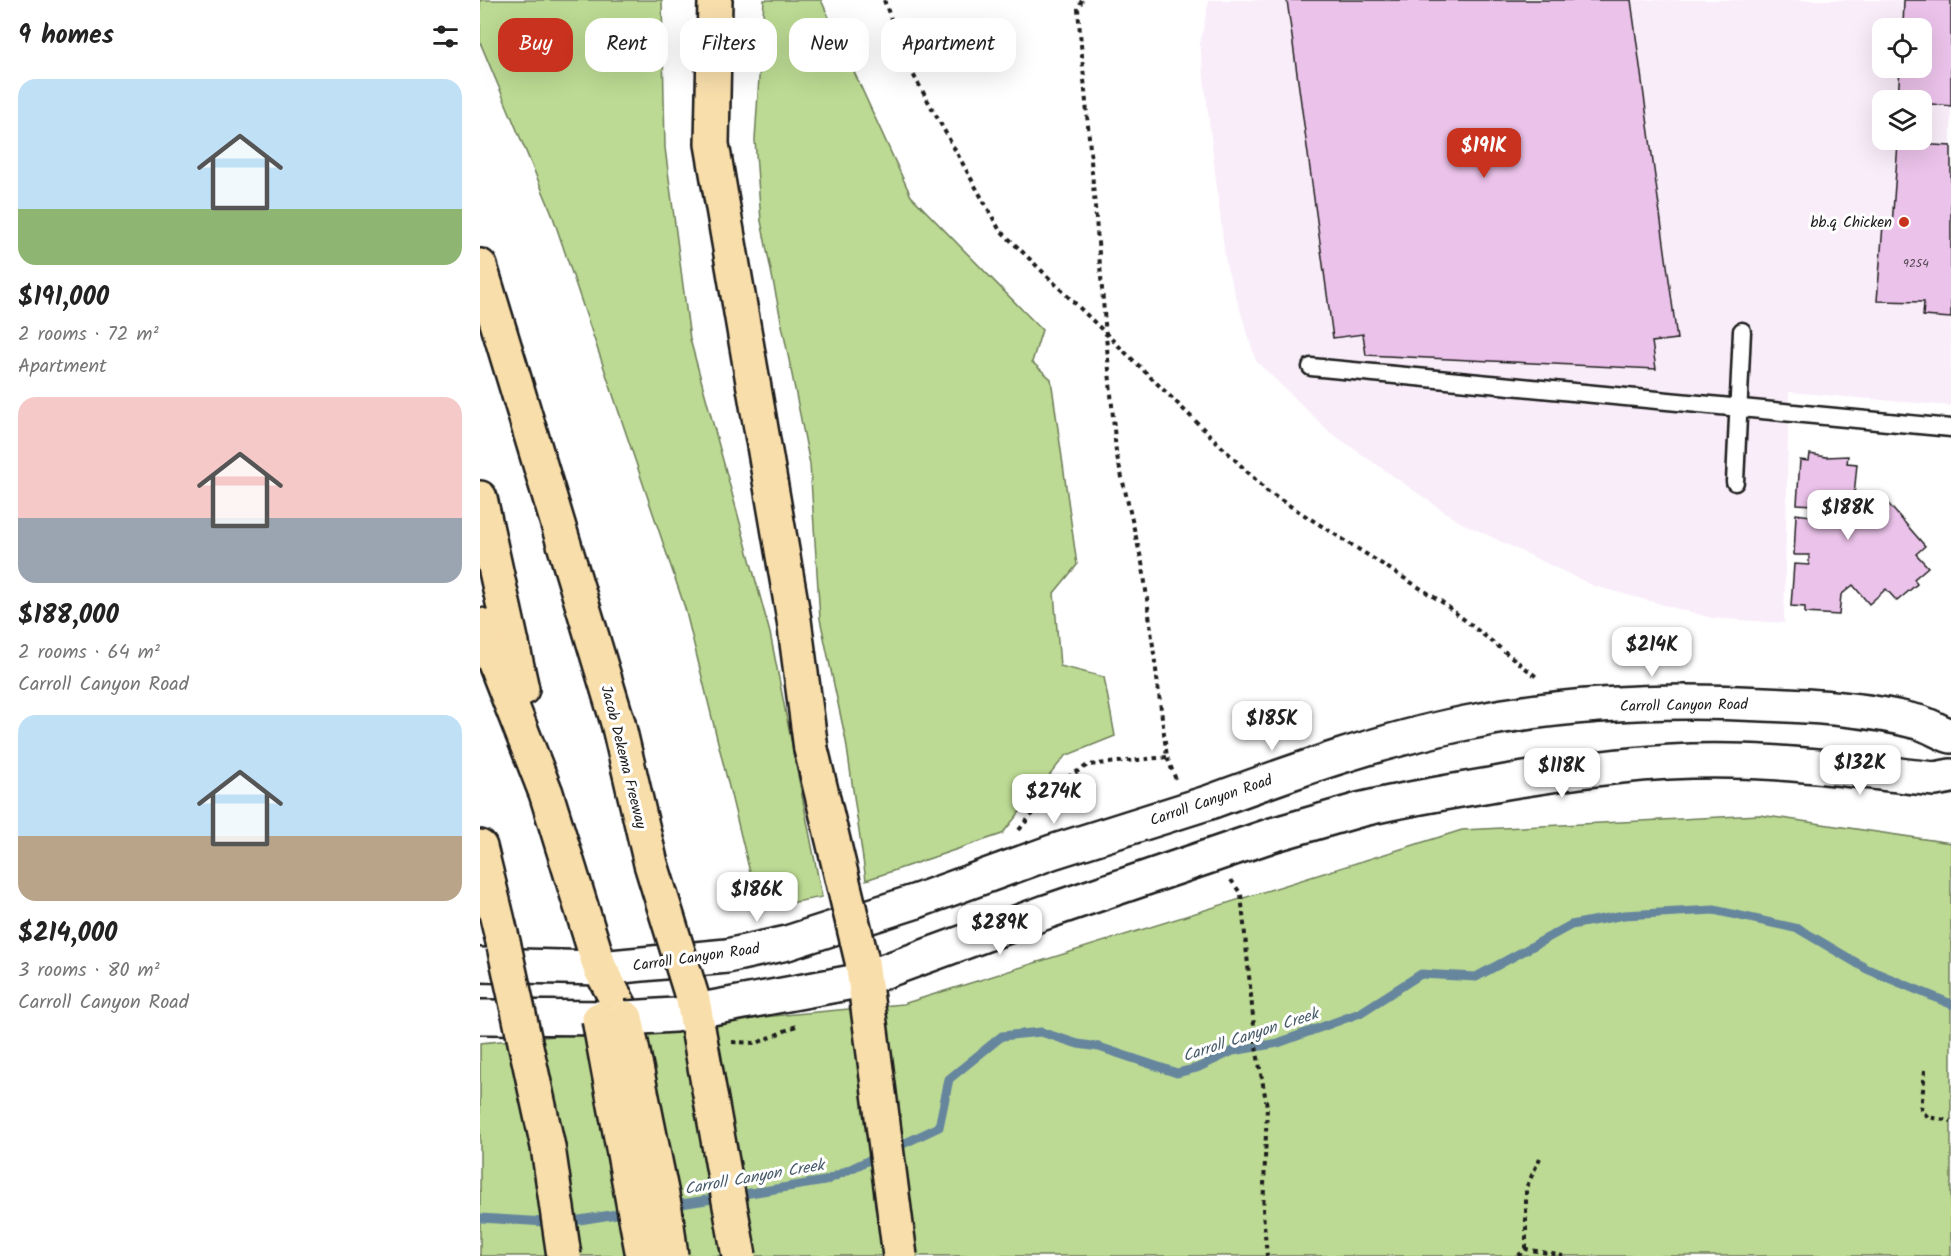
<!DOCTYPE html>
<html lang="en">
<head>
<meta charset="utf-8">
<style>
	:root { --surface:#fff; --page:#f2f2f2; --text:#222; --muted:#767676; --accent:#c8321e }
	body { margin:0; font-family:Kalam,sans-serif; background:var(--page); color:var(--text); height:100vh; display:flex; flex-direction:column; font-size:22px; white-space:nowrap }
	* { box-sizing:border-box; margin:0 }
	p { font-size:20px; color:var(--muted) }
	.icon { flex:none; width:33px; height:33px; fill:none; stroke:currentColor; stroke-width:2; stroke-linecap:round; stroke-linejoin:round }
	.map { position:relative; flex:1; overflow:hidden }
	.sheet { display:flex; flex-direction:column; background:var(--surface); width:480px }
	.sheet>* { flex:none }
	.top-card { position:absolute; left:18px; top:18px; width:570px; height:54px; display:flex; gap:12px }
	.controls { position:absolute; left:1392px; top:18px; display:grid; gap:12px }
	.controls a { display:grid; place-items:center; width:60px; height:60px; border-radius:12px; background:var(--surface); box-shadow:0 6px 24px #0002; font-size:30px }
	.price { position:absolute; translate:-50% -51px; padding:0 14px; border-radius:12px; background:#fff; color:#222; font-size:20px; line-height:39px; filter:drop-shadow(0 2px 3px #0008) }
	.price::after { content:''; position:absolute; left:50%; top:36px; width:18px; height:14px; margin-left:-9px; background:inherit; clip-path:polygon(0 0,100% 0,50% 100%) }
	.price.on { background:var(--accent); color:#fff }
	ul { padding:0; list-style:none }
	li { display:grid; align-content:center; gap:12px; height:318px; padding:0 18px }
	li span { display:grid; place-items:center; height:186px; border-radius:18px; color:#555 }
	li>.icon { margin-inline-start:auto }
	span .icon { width:108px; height:108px; fill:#fffc; stroke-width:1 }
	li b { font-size:26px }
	h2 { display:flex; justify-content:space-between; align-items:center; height:72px; padding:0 18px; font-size:26px }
	.tag { padding:0 21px; border-radius:18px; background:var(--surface); box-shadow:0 6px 24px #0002; font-size:21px; line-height:54px }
	.tag.on { background:var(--accent); color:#fff }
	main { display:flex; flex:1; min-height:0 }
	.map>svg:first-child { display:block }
	.built { fill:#f9edf9; fill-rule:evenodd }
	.green { fill:#bcda93; stroke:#6c7b58; stroke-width:1.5 }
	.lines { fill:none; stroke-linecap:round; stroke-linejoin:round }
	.stream { stroke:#66869e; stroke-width:9 }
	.building { fill:#ebc2ea; stroke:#1c1c1c; stroke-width:1.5 }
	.lane-casing { stroke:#1c1c1c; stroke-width:21 }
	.secondary-casing { stroke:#1c1c1c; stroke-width:38 }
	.highway-casing { stroke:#1c1c1c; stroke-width:38 }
	.path { stroke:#1c1c1c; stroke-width:4; stroke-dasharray:4.5 4.5; stroke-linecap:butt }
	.lane { stroke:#fff; stroke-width:16 }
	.secondary { stroke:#fff; stroke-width:33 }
	.highway { stroke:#f8deab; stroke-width:33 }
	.secondary-bridge-casing { stroke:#1c1c1c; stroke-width:38; stroke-linecap:butt }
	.highway-bridge-casing { stroke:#1c1c1c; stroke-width:38; stroke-linecap:butt }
	.secondary-bridge { stroke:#fff; stroke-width:33 }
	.highway-bridge { stroke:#f8deab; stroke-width:33 }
	.poi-dot { fill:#c8321e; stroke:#fff; stroke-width:2 }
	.labels { text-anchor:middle; stroke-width:6; stroke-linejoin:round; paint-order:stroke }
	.number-label { font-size:12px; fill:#504650 }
	.poi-label { font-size:15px; fill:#1c1c1c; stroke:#fff; text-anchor:end }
	.street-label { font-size:15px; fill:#1c1c1c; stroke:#fff }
	.water-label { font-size:16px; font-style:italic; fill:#475a68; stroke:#fff }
</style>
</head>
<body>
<main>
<section class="sheet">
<h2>9 homes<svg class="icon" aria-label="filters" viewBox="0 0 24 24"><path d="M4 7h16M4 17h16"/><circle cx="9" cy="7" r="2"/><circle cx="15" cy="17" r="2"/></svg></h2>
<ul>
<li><span style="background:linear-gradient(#bfe0f5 70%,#8fb573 0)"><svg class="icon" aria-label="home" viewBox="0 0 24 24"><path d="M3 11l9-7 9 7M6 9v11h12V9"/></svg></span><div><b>$191,000</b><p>2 rooms · 72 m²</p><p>Apartment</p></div></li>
<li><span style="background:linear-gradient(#f6c9c9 65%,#9aa5b1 0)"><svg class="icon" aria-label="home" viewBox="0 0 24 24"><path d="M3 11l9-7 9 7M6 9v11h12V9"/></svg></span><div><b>$188,000</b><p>2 rooms · 64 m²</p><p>Carroll Canyon Road</p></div></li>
<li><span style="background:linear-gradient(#bfe0f5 65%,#b9a48a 0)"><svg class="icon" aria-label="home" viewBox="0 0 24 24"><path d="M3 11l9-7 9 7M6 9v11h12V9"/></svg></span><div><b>$214,000</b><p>3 rooms · 80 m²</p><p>Carroll Canyon Road</p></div></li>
</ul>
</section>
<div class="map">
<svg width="1471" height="1256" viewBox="0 0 1471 1256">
	<rect width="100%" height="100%" fill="#fff"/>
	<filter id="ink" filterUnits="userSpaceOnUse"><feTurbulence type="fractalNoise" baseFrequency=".0167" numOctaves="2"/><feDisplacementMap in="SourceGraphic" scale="12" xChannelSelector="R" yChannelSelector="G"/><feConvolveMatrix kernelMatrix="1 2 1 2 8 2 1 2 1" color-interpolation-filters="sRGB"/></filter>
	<g filter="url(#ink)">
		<path class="built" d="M729,0H1471V406L1309,392L1304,623L1232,618L1114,586L978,521L851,433L776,361L746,265L720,44ZM1402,28H1442V68H1402ZM1402,100H1442V140H1402Z"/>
		<g class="green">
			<path d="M0,0H182L185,148L210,339L290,633L342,897L279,909L205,608L71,211L0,42Z"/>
			<path d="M284,0H341L431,196L562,330L552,362L571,379L597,565L574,593L580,666L624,677L635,736L585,756L522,834L386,880L366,741L340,619L330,464L281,221L275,140Z"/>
			<path d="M1280,815L1471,843V1256H0V1043L423,1004L982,830Z"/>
		</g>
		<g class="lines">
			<g class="stream">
				<path d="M189,1206L345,1181L459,1127L469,1079L522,1036L561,1032L598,1044L619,1047L697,1073L717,1068L753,1051L798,1043L880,1013L941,974L996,977L1091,925L1144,915L1234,910L1319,929L1387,969L1471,1004"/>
				<path d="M0,1218L81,1223L149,1212"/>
			</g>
		</g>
		<g class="building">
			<path d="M807,0H1151L1197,339L1172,342L1176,369L886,355L883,334L853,338Z"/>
			<path d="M1424,0H1471V106L1442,103V100H1418L1420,68H1442V28H1423Z"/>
			<path d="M1418,143L1471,146V318L1443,316L1444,302L1397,301L1403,225L1412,226Z"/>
			<path d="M1330,454L1346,457L1368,456L1367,463L1377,464L1374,496L1383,506L1399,493L1445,546L1436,554L1448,567L1434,579L1437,584L1417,601L1406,589L1389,604L1373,585L1361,595L1359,615L1325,613V607L1311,606L1314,564L1329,565V555H1314L1316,514L1331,516L1333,505L1317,504L1320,460L1329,461Z"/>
		</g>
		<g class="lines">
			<defs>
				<g id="lane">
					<path d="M831,367L1471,428"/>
					<path d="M1255,482L1262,331"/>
				</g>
				<g id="secondary">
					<path d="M730,802C814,771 898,741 986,723C1083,703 1186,699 1284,704C1334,706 1389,709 1438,722C1449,725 1460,732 1471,736"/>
					<path d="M879,810C927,798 977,791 1026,782C1100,770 1176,759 1252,761C1320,762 1387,772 1455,779L1471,776"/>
					<path d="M0,965L120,968L247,956L307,943L437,901"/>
					<path d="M0,1017L146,1018"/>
				</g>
				<g id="highway">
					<path d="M235,0L232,144L314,620L331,749"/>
					<path d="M0,266L138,723"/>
					<path d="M0,498L42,689"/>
					<path d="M0,625L66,793L120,968L146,1018"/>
					<path d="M0,847L24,946"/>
				</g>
			</defs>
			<use href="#lane" class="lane-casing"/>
			<use href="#secondary" class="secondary-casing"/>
			<use href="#highway" class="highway-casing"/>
			<g class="path">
				<path d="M404,0L428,65L519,229L788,492L962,602L1058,678"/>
				<path d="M602,0L598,9L636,452L663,567L687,757L696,780"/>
				<path d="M539,830L578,783L608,765L687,757"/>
				<path d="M751,880L761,894L776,1047L787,1106L783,1213L787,1256"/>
				<path d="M252,1042L277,1043L316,1026"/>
				<path d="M1445,1070L1441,1110L1448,1117L1471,1121"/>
				<path d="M1046,1249V1188L1060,1158"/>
				<path d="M1038,1256L1046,1249L1083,1256"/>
			</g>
			<use href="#lane" class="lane"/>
			<use href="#secondary" class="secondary"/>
			<use href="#highway" class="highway"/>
			<defs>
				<g id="secondary-bridge">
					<path d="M437,901L572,852L730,802"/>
					<path d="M146,1018L194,1015L378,981L566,912L792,835L879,810"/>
				</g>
				<g id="highway-bridge">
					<path d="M138,723L171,864L213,1000L259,1256"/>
					<path d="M331,749L382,961L420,1256"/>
					<path d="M24,946L68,1147L84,1256"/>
					<path d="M146,1018L185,1210L191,1256"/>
					<path d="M119,1019L163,1256"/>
				</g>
			</defs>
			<use href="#secondary-bridge" class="secondary-bridge-casing"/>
			<use href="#highway-bridge" class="highway-bridge-casing"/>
			<use href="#secondary-bridge" class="secondary-bridge"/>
			<use href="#highway-bridge" class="highway-bridge"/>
		</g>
	</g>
	<circle class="poi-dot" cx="1424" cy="222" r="6"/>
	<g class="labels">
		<g class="number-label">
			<text x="1436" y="267">9254</text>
		</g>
		<g class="poi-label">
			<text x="1412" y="227">bb.q Chicken</text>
		</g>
		<g class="street-label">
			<text transform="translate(1204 705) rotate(-1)" y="5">Carroll Canyon Road</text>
			<text transform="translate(144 757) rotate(76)" y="5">Jacob Dekema Freeway</text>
			<text transform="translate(731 800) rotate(-19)" y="5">Carroll Canyon Road</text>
			<text transform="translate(216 957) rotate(-8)" y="5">Carroll Canyon Road</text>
		</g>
		<g class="water-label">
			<text transform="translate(770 1034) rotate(-18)" y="6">Carroll Canyon Creek</text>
			<text transform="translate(274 1176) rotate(-10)" y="6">Carroll Canyon Creek</text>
		</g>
	</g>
</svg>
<div class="controls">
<a><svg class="icon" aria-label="locate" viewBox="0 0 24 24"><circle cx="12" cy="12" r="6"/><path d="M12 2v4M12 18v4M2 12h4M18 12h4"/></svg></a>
<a><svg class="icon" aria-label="layers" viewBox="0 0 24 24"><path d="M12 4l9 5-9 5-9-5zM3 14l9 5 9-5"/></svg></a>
</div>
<b class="price on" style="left:1004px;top:179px">$191K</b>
<b class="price" style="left:1368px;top:541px">$188K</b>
<b class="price" style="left:1172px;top:678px">$214K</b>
<b class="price" style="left:792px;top:752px">$185K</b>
<b class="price" style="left:1380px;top:796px">$132K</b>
<b class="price" style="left:1082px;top:799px">$118K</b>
<b class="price" style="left:574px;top:825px">$274K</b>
<b class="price" style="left:277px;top:923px">$186K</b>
<b class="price" style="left:520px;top:956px">$289K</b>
<div class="top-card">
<a class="tag on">Buy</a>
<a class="tag">Rent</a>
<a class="tag">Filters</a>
<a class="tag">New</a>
<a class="tag">Apartment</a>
</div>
</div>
</main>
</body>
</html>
